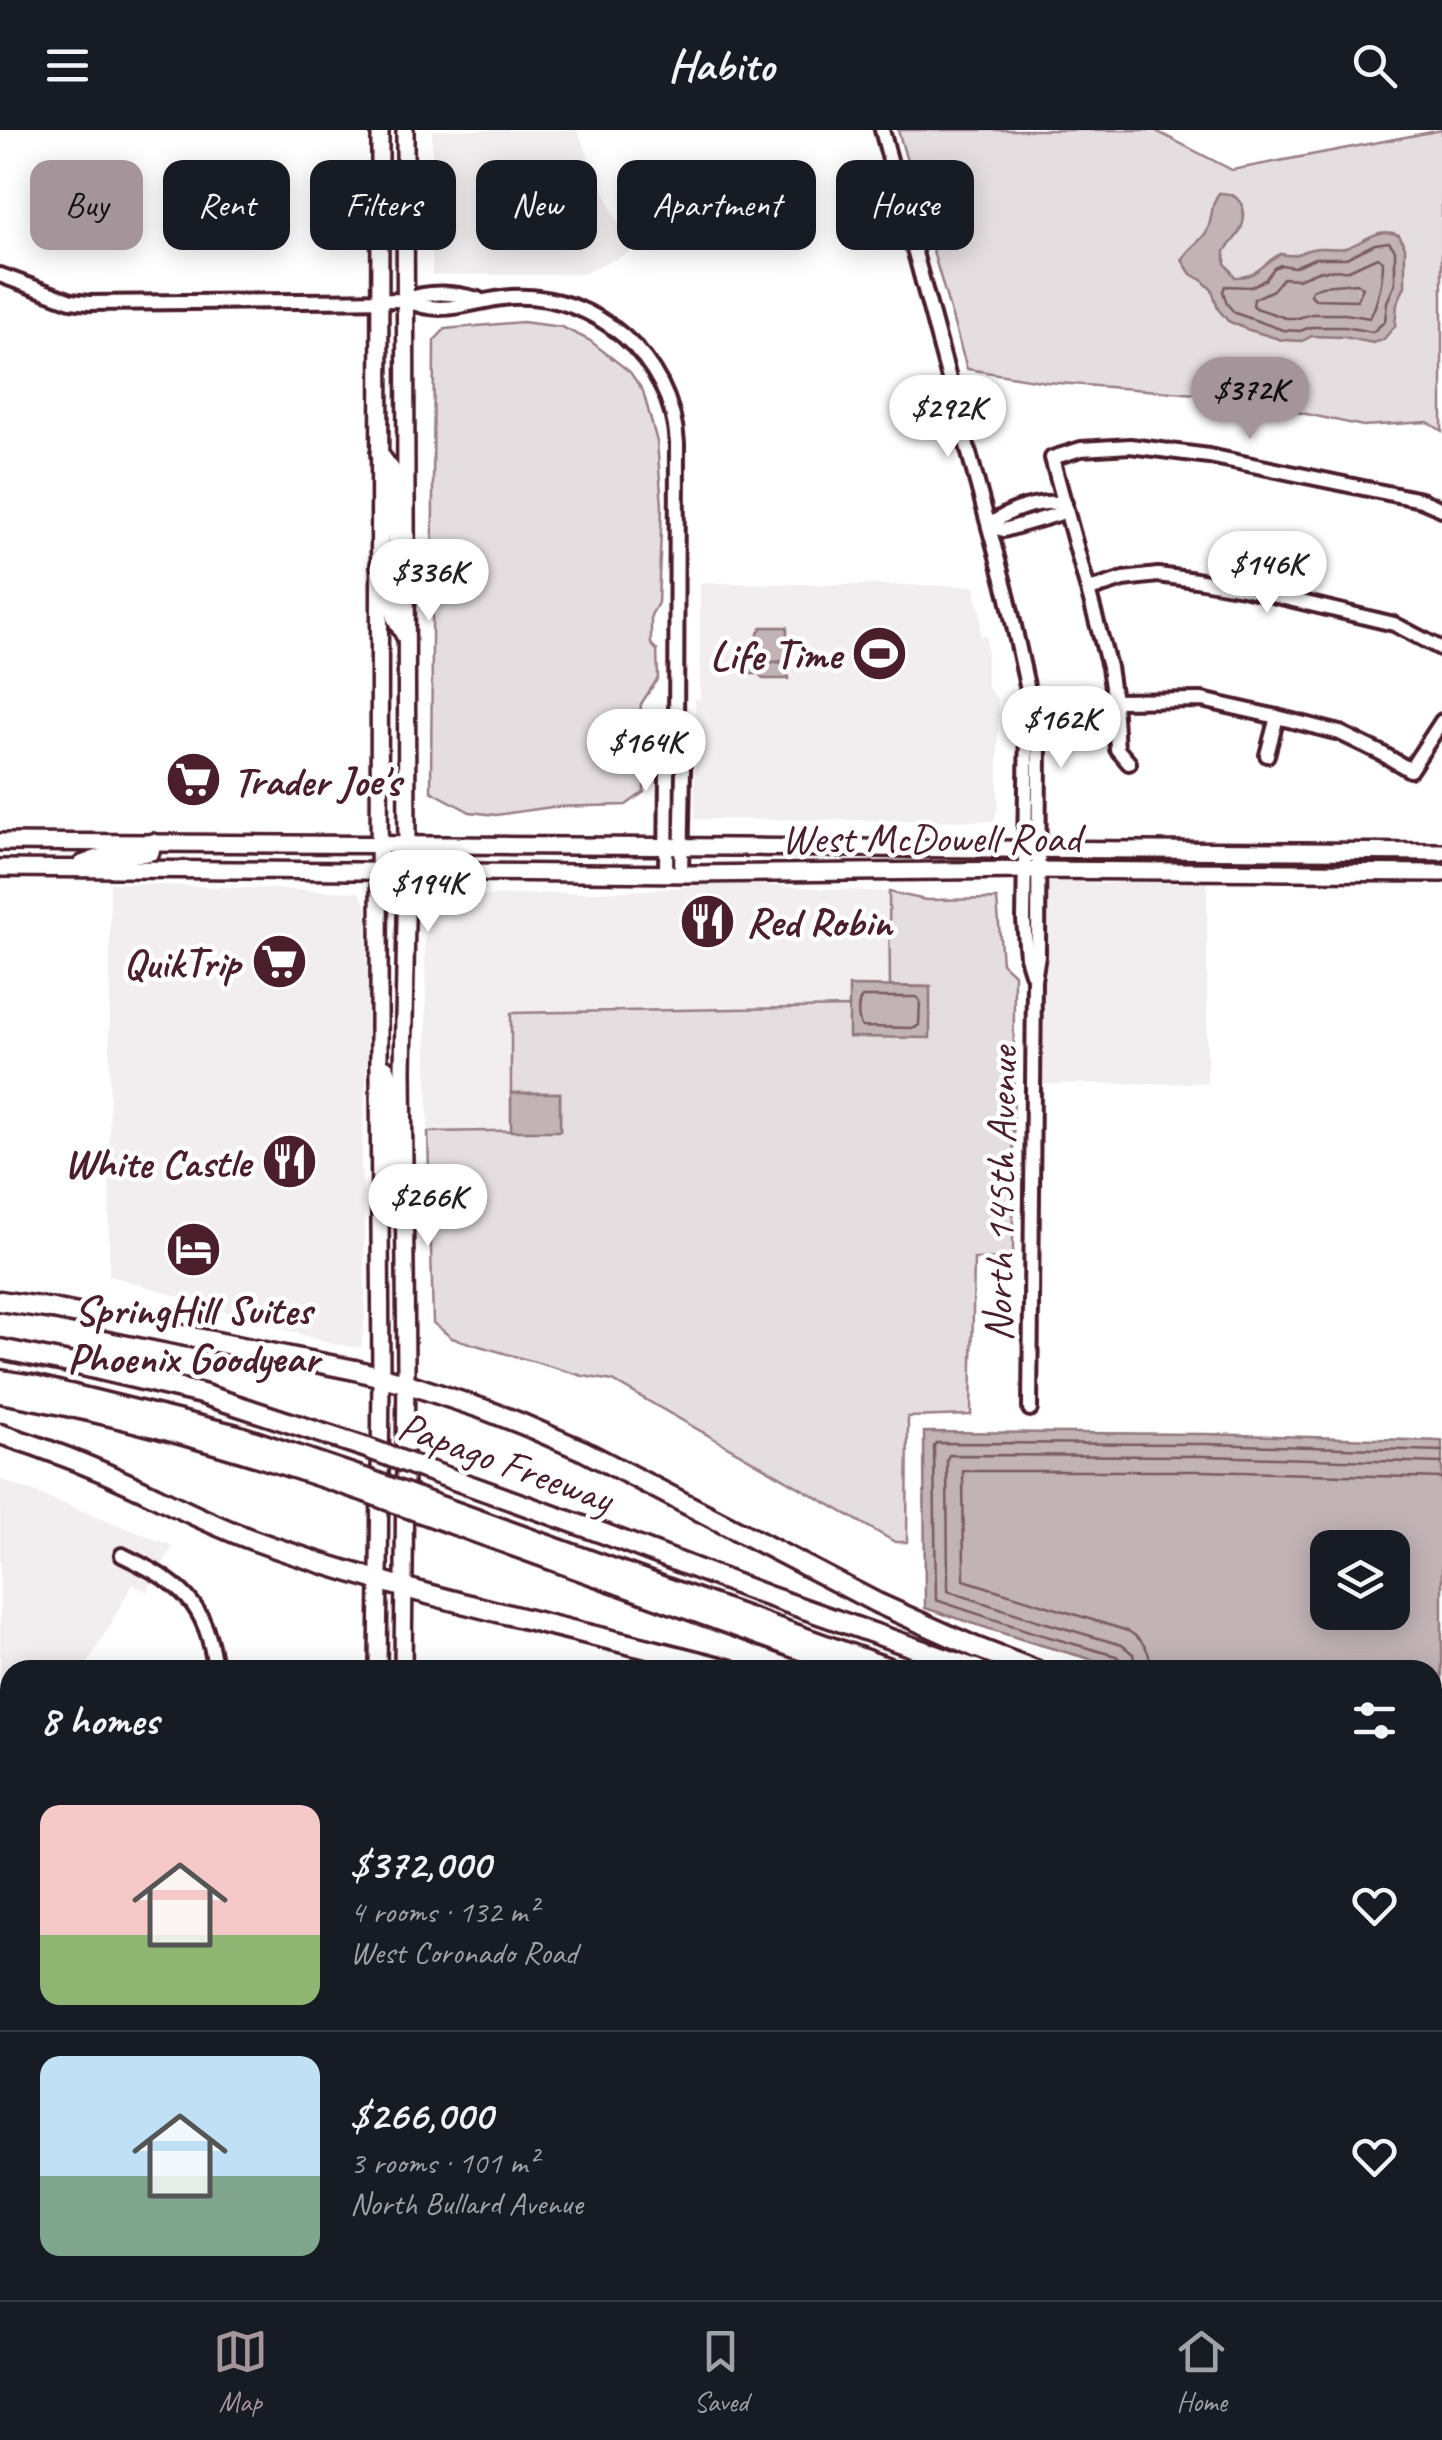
<!DOCTYPE html>
<html lang="en">
<head>
<meta charset="utf-8">
<style>
	:root { --surface:#171b24; --page:#20242c; --text:#f1f3f6; --muted:#9ea1a6; --line:#363941; --accent:#a6949b }
	body { margin:0; font-family:Caveat,sans-serif; background:var(--page); color:var(--text); height:100vh; display:flex; flex-direction:column; font-size:38px; white-space:nowrap }
	* { box-sizing:border-box; margin:0 }
	p { font-size:32px; color:var(--muted) }
	.icon { flex:none; width:55px; height:55px; fill:none; stroke:currentColor; stroke-width:2; stroke-linecap:round; stroke-linejoin:round }
	.map { position:relative; flex:1; overflow:hidden }
	.panel { position:absolute; left:0px; top:1530px; width:1442px; height:640px; display:flex; flex-direction:column; background:var(--surface); border-radius:30px 30px 0 0; box-shadow:0 5px 25px #0003 }
	.panel>* { flex:none }
	.hud { position:absolute; left:30px; top:30px; width:1382px; height:90px; display:flex; gap:20px }
	.buttons { position:absolute; left:1310px; top:1400px; display:grid; gap:20px }
	.buttons a { display:grid; place-items:center; width:100px; height:100px; border-radius:20px; background:var(--surface); box-shadow:0 5px 25px #0003; font-size:50px }
	.price { position:absolute; translate:-50% -85px; padding:0 22px; border-radius:35px; background:#fff; color:#222; font-size:32px; line-height:65px; filter:drop-shadow(0 2px 5px #0008) }
	.price::after { content:''; position:absolute; left:50%; top:60px; width:30px; height:22px; margin-left:-15px; background:inherit; clip-path:polygon(0 0,100% 0,50% 100%) }
	.price.current { background:var(--accent); color:#111 }
	ul { padding:0; list-style:none }
	li { display:flex; align-items:center; gap:30px; height:250px; padding:0 40px }
	li+li { border-top:2px solid var(--line) }
	li span { display:grid; place-items:center; flex:none; width:280px; height:200px; border-radius:20px; color:#555 }
	li>.icon { margin-inline-start:auto }
	span .icon { width:120px; height:120px; fill:#fffc; stroke-width:1 }
	li b { font-size:42px }
	h2 { display:flex; justify-content:space-between; align-items:center; height:120px; padding:0 40px; font-size:42px }
	.tag { padding:0 35px; border-radius:20px; background:var(--surface); box-shadow:0 5px 25px #0003; font-size:35px; line-height:90px }
	.tag.current { background:var(--accent); color:#111 }
	header { display:flex; justify-content:space-between; align-items:center; height:130px; padding:0 40px; background:var(--surface); font-size:45px; font-weight:700 }
	.dock { display:flex; justify-content:space-around; align-items:center; height:140px; border-top:2px solid var(--line); background:var(--surface); font-size:28px; color:var(--muted) }
	.dock a { display:grid; justify-items:center; gap:5px }
	.dock .current { color:var(--accent) }
	.map>svg:first-child { display:block }
	.built { fill:#f2eeef }
	.green { fill:#e5dee0; stroke:#987e86; stroke-width:2.5 }
	.water { fill:#c1b3b6; stroke:#91787e; stroke-width:2.5; fill-rule:evenodd }
	.lines { fill:none; stroke-linecap:round; stroke-linejoin:round }
	.shore { stroke:#7a5a63; stroke-width:2.5 }
	.canal { stroke:#c1b3b6; stroke-width:9 }
	.minor-casing { stroke:#4a1f2b; stroke-width:20 }
	.major-casing { stroke:#4a1f2b; stroke-width:22 }
	.highway-casing { stroke:#4a1f2b; stroke-width:25 }
	.minor { stroke:#fff; stroke-width:12 }
	.major { stroke:#fff; stroke-width:15 }
	.highway { stroke:#fff; stroke-width:18 }
	.highway-bridge-casing { stroke:#4a1f2b; stroke-width:25; stroke-linecap:butt }
	.highway-bridge { stroke:#fff; stroke-width:18 }
	.labels { text-anchor:middle; stroke-width:9; stroke-linejoin:round; paint-order:stroke }
	.poi-label { font-size:42px; font-weight:bold; fill:#4a1f2b; stroke:#fff; text-anchor:end }
	.street-label { font-size:42px; fill:#4a1f2b; stroke:#fff }
</style>
</head>
<body>
<header><svg class="icon" aria-label="menu" viewBox="0 0 24 24"><path d="M4 6h16M4 12h16M4 18h16"/></svg>Habito<svg class="icon" aria-label="search" viewBox="0 0 24 24"><circle cx="10" cy="10" r="6"/><path d="M15 15l6 6"/></svg></header>
<div class="map">
<svg width="1442" height="2170" viewBox="0 0 1442 2170">
	<rect width="100%" height="100%" fill="#fff"/>
	<filter id="ink" filterUnits="userSpaceOnUse"><feTurbulence type="fractalNoise" baseFrequency=".01" numOctaves="2"/><feDisplacementMap in="SourceGraphic" scale="20" xChannelSelector="R" yChannelSelector="G"/><feConvolveMatrix kernelMatrix="1 2 1 2 8 2 1 2 1" color-interpolation-filters="sRGB"/></filter>
	<g filter="url(#ink)">
		<g class="built">
			<path d="M432,0H577L631,122L582,144L432,145Z"/>
			<path d="M700,453L976,456V469L981,482L980,505L987,506V556L998,570V677L994,691L695,689V569L700,568Z"/>
			<path d="M1053,750L1103,754L1131,751L1207,752V953L1043,954L1044,765L1045,757Z"/>
			<path d="M110,753L359,762L367,776L369,900L361,1039L364,1065L365,1189L361,1218L328,1213L109,1145Z"/>
			<path d="M702,755H761L889,762L890,856H850L849,877L511,883V1001L428,1002L424,768L647,760Z"/>
			<path d="M0,1349L173,1416L147,1462L133,1454L84,1540H10V1582H0Z"/>
		</g>
		<g class="green">
			<path d="M898,0H1154L1232,40L1442,0V301L1428,292L1363,296L1221,266L1046,252L967,239Z"/>
			<path d="M522,192L562,197L589,210L630,242L643,261L657,312L662,376L658,473L651,485V514L657,520L658,548L641,574L640,588L644,602V662L626,675L552,677L496,685L470,682L431,661L434,211L445,199Z"/>
			<path d="M889,762L926,770L997,769L1002,833L1014,844L1013,1129H974L971,1285L908,1287L907,1412H895L613,1251L583,1246L452,1208L433,1193L428,1002L560,1000V963H511V883L849,877L850,907L930,857L890,856Z"/>
		</g>
		<g class="water">
			<path d="M1219,63C1240,62 1249,80 1241,99C1238,106 1230,114 1225,121V133L1235,147C1260,147 1261,133 1281,124C1298,128 1297,122 1312,119C1322,116 1334,120 1345,118C1366,112 1377,96 1399,105L1405,117V156L1397,174L1395,196L1383,210L1373,213L1344,207L1312,206L1302,211L1282,210L1246,199L1228,191L1218,179L1212,160L1203,151L1191,144L1182,130C1189,117 1197,115 1205,104C1214,92 1209,75 1219,63Z"/>
			<path d="M762,497H787V531L768,532L788,533V549H763L759,544H744V525H756L759,523L758,503Z"/>
			<path d="M849,856L930,857V908L849,907Z"/>
			<rect x="511" y="963" width="49" height="38"/>
			<path d="M924,1302L1205,1304L1442,1311V1605L1433,1604L1432,1540H1129L1030,1512L925,1478ZM1328,1418H1392V1482H1328Z"/>
		</g>
		<g class="lines">
			<g class="shore">
				<path d="M1389,112L1395,120V154L1387,172L1385,191L1373,202L1344,197H1311L1300,201L1283,200L1235,183L1227,174L1223,161L1225,156L1250,157L1265,150L1274,138L1281,135L1294,137L1315,128H1346L1375,114Z"/>
				<path d="M1377,127L1383,131C1383,150 1378,172 1370,188L1345,184H1312L1298,188H1286L1256,178L1253,175L1254,169L1273,160L1283,148L1298,149L1318,141L1349,140Z"/>
				<path d="M1357,153L1363,158L1357,170L1315,169L1311,165L1312,160L1322,156Z"/>
				<path d="M862,867H917L920,871L919,895L915,898L862,897C857,890 857,873 862,867Z"/>
				<path d="M1124,1540L1122,1531L1116,1526L1032,1502L936,1470L934,1317L936,1313L1205,1314L1442,1321"/>
				<path d="M1136,1540L1133,1524L1122,1515L1036,1490L948,1461L947,1329L949,1325L1204,1326L1442,1333"/>
				<path d="M1151,1540C1151,1522 1144,1510 1128,1501L964,1450L963,1341H1204L1442,1348"/>
			</g>
			<g class="canal">
				<path d="M0,1809H10"/>
				<path d="M1432,1815H1442"/>
			</g>
			<defs>
				<g id="minor">
					<path d="M882,0L1007,464L1031,574L1037,585L1039,606L1038,825L1034,850L1030,1279"/>
					<path d="M0,145L71,171L89,173L406,170C430,160 454,163 478,169"/>
					<path d="M406,170C444,188 472,170 511,167C595,162 672,228 677,313L676,626L683,639L681,744"/>
					<path d="M989,396L1004,400L1045,388L1058,384L1065,374"/>
					<path d="M989,396C1007,380 1041,369 1065,374"/>
					<path d="M1089,460L1123,449L1158,445L1196,450L1243,458L1394,494L1442,519"/>
					<path d="M1114,571L1202,570L1277,587L1340,603L1381,623L1410,640L1442,591"/>
					<path d="M1031,574L1027,590L1024,790L1027,827L1032,843"/>
					<path d="M1267,625L1277,587"/>
					<path d="M1129,633L1117,619L1114,571L1109,537L1052,328L1081,319L1130,316L1209,326L1421,370L1442,379"/>
					<path d="M666,743L667,641L676,626"/>
					<path d="M122,1425C180,1453 208,1473 215,1540"/>
				</g>
				<g id="major">
					<path d="M379,323L392,340L395,416L398,423L406,431"/>
					<path d="M379,436H386L391,442L395,488L404,505"/>
					<path d="M0,712L1442,722"/>
					<path d="M82,734L98,728L147,723L151,722L153,712"/>
					<path d="M0,738L692,744L1026,740L1442,743"/>
					<path d="M379,934L386,938L389,946L394,1056L399,1066"/>
					<path d="M378,1540L381,1247L379,938L380,0"/>
					<path d="M403,1540L406,1238L403,939L407,742L405,0"/>
					<path d="M373,2170V2160"/>
					<path d="M397,2170V2160"/>
				</g>
				<g id="highway">
					<path d="M0,1171L53,1179L355,1240L405,1253L486,1280L522,1294L584,1321L877,1473L975,1517L1035,1540"/>
					<path d="M0,1219L74,1234L202,1264L367,1318"/>
					<path d="M0,1250L33,1255L237,1305L367,1349"/>
					<path d="M0,1263C125,1285 246,1321 366,1362"/>
					<path d="M0,1304C49,1319 96,1338 142,1360C179,1378 214,1396 253,1410C408,1466 572,1498 731,1540"/>
					<path d="M424,1339L605,1404L765,1465L978,1540"/>
					<path d="M423,1370L894,1540"/>
					<path d="M422,1383L856,1540"/>
					<path d="M1432,1648L1442,1649"/>
					<path d="M1432,1676L1442,1678"/>
					<path d="M1432,1690L1442,1691"/>
				</g>
			</defs>
			<use href="#minor" class="minor-casing"/>
			<use href="#major" class="major-casing"/>
			<use href="#highway" class="highway-casing"/>
			<use href="#minor" class="minor"/>
			<use href="#major" class="major"/>
			<use href="#highway" class="highway"/>
			<defs>
				<g id="highway-bridge">
					<path d="M367,1318L424,1339"/>
					<path d="M367,1349L423,1370"/>
					<path d="M366,1362L422,1383"/>
				</g>
			</defs>
			<use href="#highway-bridge" class="highway-bridge-casing"/>
			<use href="#highway-bridge" class="highway-bridge"/>
		</g>
	</g>
	<defs>
		<symbol id="stadium-disc" viewBox="-11 -11 22 22"><circle r="9.5" fill="#4a1f2b" stroke="#fff"/><path d="M0-5a6.5 5 0 1 0 0 10a6.5 5 0 1 0 0-10ZM-3.5-1.8h7v3.6h-7Z" fill="#fff"/></symbol>
		<symbol id="supermarket-disc" viewBox="-11 -11 22 22"><circle r="9.5" fill="#4a1f2b" stroke="#fff"/><path d="M-6-5.5h2.5l.6 2H6L4.5 2H-2.5L-4.4-4H-6ZM-1.5 3.2a1.3 1.3 0 1 0 .1 0ZM3 3.2a1.3 1.3 0 1 0 .1 0Z" fill="#fff"/></symbol>
		<symbol id="restaurant-disc" viewBox="-11 -11 22 22"><circle r="9.5" fill="#4a1f2b" stroke="#fff"/><path d="M-5-6h1v4h1v-4h1v4h1v-4h1v5L-1.5 .5V6h-2V.5L-5-1ZM5-6V6H3V1.5H1.5Q1.5-4 5-6Z" fill="#fff"/></symbol>
		<symbol id="hotel-disc" viewBox="-11 -11 22 22"><circle r="9.5" fill="#4a1f2b" stroke="#fff"/><path d="M-6-4.5h1.5V1H6V5H4.5V3h-9V5H-6ZM-4 0a1.8 1.8 0 1 1 3.6 0ZM.5 0V-2.5h3Q6-2.5 6 0Z" fill="#fff"/></symbol>
	</defs>
	<g fill-rule="evenodd">
		<use href="#stadium-disc" x="848" y="492" width="63" height="63"/>
		<use href="#supermarket-disc" x="162" y="618" width="63" height="63"/>
		<use href="#restaurant-disc" x="676" y="760" width="63" height="63"/>
		<use href="#supermarket-disc" x="248" y="800" width="63" height="63"/>
		<use href="#restaurant-disc" x="258" y="1000" width="63" height="63"/>
		<use href="#hotel-disc" x="162" y="1088" width="63" height="63"/>
	</g>
	<g class="labels">
		<g class="poi-label">
			<text x="841" y="539">Life Time</text>
			<text x="233" y="665" text-anchor="start">Trader Joe's</text>
			<text x="746" y="806" text-anchor="start">Red Robin</text>
			<text x="240" y="847">QuikTrip</text>
			<text x="250" y="1047">White Castle</text>
			<text x="193" y="1194" text-anchor="middle">SpringHill Suites<tspan x="193" dy="48">Phoenix Goodyear</tspan></text>
		</g>
		<g class="street-label">
			<text x="931" y="722">West McDowell Road</text>
			<text transform="translate(999 1064) rotate(-89)" y="15">North 145th Avenue</text>
			<text transform="translate(506 1331) rotate(20)" y="15">Papago Freeway</text>
		</g>
	</g>
</svg>
<div class="buttons">
<a><svg class="icon" aria-label="layers" viewBox="0 0 24 24"><path d="M12 4l9 5-9 5-9-5zM3 14l9 5 9-5"/></svg></a>
</div>
<b class="price current" style="left:1250px;top:312px">$372K</b>
<b class="price" style="left:948px;top:330px">$292K</b>
<b class="price" style="left:1267px;top:486px">$146K</b>
<b class="price" style="left:429px;top:494px">$336K</b>
<b class="price" style="left:1061px;top:641px">$162K</b>
<b class="price" style="left:646px;top:664px">$164K</b>
<b class="price" style="left:428px;top:805px">$194K</b>
<b class="price" style="left:428px;top:1119px">$266K</b>
<div class="hud">
<a class="tag current">Buy</a>
<a class="tag">Rent</a>
<a class="tag">Filters</a>
<a class="tag">New</a>
<a class="tag">Apartment</a>
<a class="tag">House</a>
</div>
<section class="panel">
<h2>8 homes<svg class="icon" aria-label="filters" viewBox="0 0 24 24"><path d="M4 7h16M4 17h16"/><circle cx="9" cy="7" r="2"/><circle cx="15" cy="17" r="2"/></svg></h2>
<ul>
<li><span style="background:linear-gradient(#f6c9c9 65%,#8fb573 0)"><svg class="icon" aria-label="home" viewBox="0 0 24 24"><path d="M3 11l9-7 9 7M6 9v11h12V9"/></svg></span><div><b>$372,000</b><p>4 rooms · 132 m²</p><p>West Coronado Road</p></div><svg class="icon" aria-label="heart" viewBox="0 0 24 24"><path d="M12 20l-8-8c-3-5 5-10 8-4 3-6 11-1 8 4z"/></svg></li>
<li><span style="background:linear-gradient(#bfe0f5 60%,#7fa58c 0)"><svg class="icon" aria-label="home" viewBox="0 0 24 24"><path d="M3 11l9-7 9 7M6 9v11h12V9"/></svg></span><div><b>$266,000</b><p>3 rooms · 101 m²</p><p>North Bullard Avenue</p></div><svg class="icon" aria-label="heart" viewBox="0 0 24 24"><path d="M12 20l-8-8c-3-5 5-10 8-4 3-6 11-1 8 4z"/></svg></li>
</ul>
</section>
</div>
<nav class="dock">
<a class="current"><svg class="icon" aria-label="map" viewBox="0 0 24 24"><path d="M3 6l6-2 6 2 6-2v14l-6 2-6-2-6 2zM9 4v14M15 6v14"/></svg>Map</a>
<a><svg class="icon" aria-label="saved" viewBox="0 0 24 24"><path d="M7 4h10v16l-5-4-5 4z"/></svg>Saved</a>
<a><svg class="icon" aria-label="home" viewBox="0 0 24 24"><path d="M3 11l9-7 9 7M6 9v11h12V9"/></svg>Home</a>
</nav>
</body>
</html>
